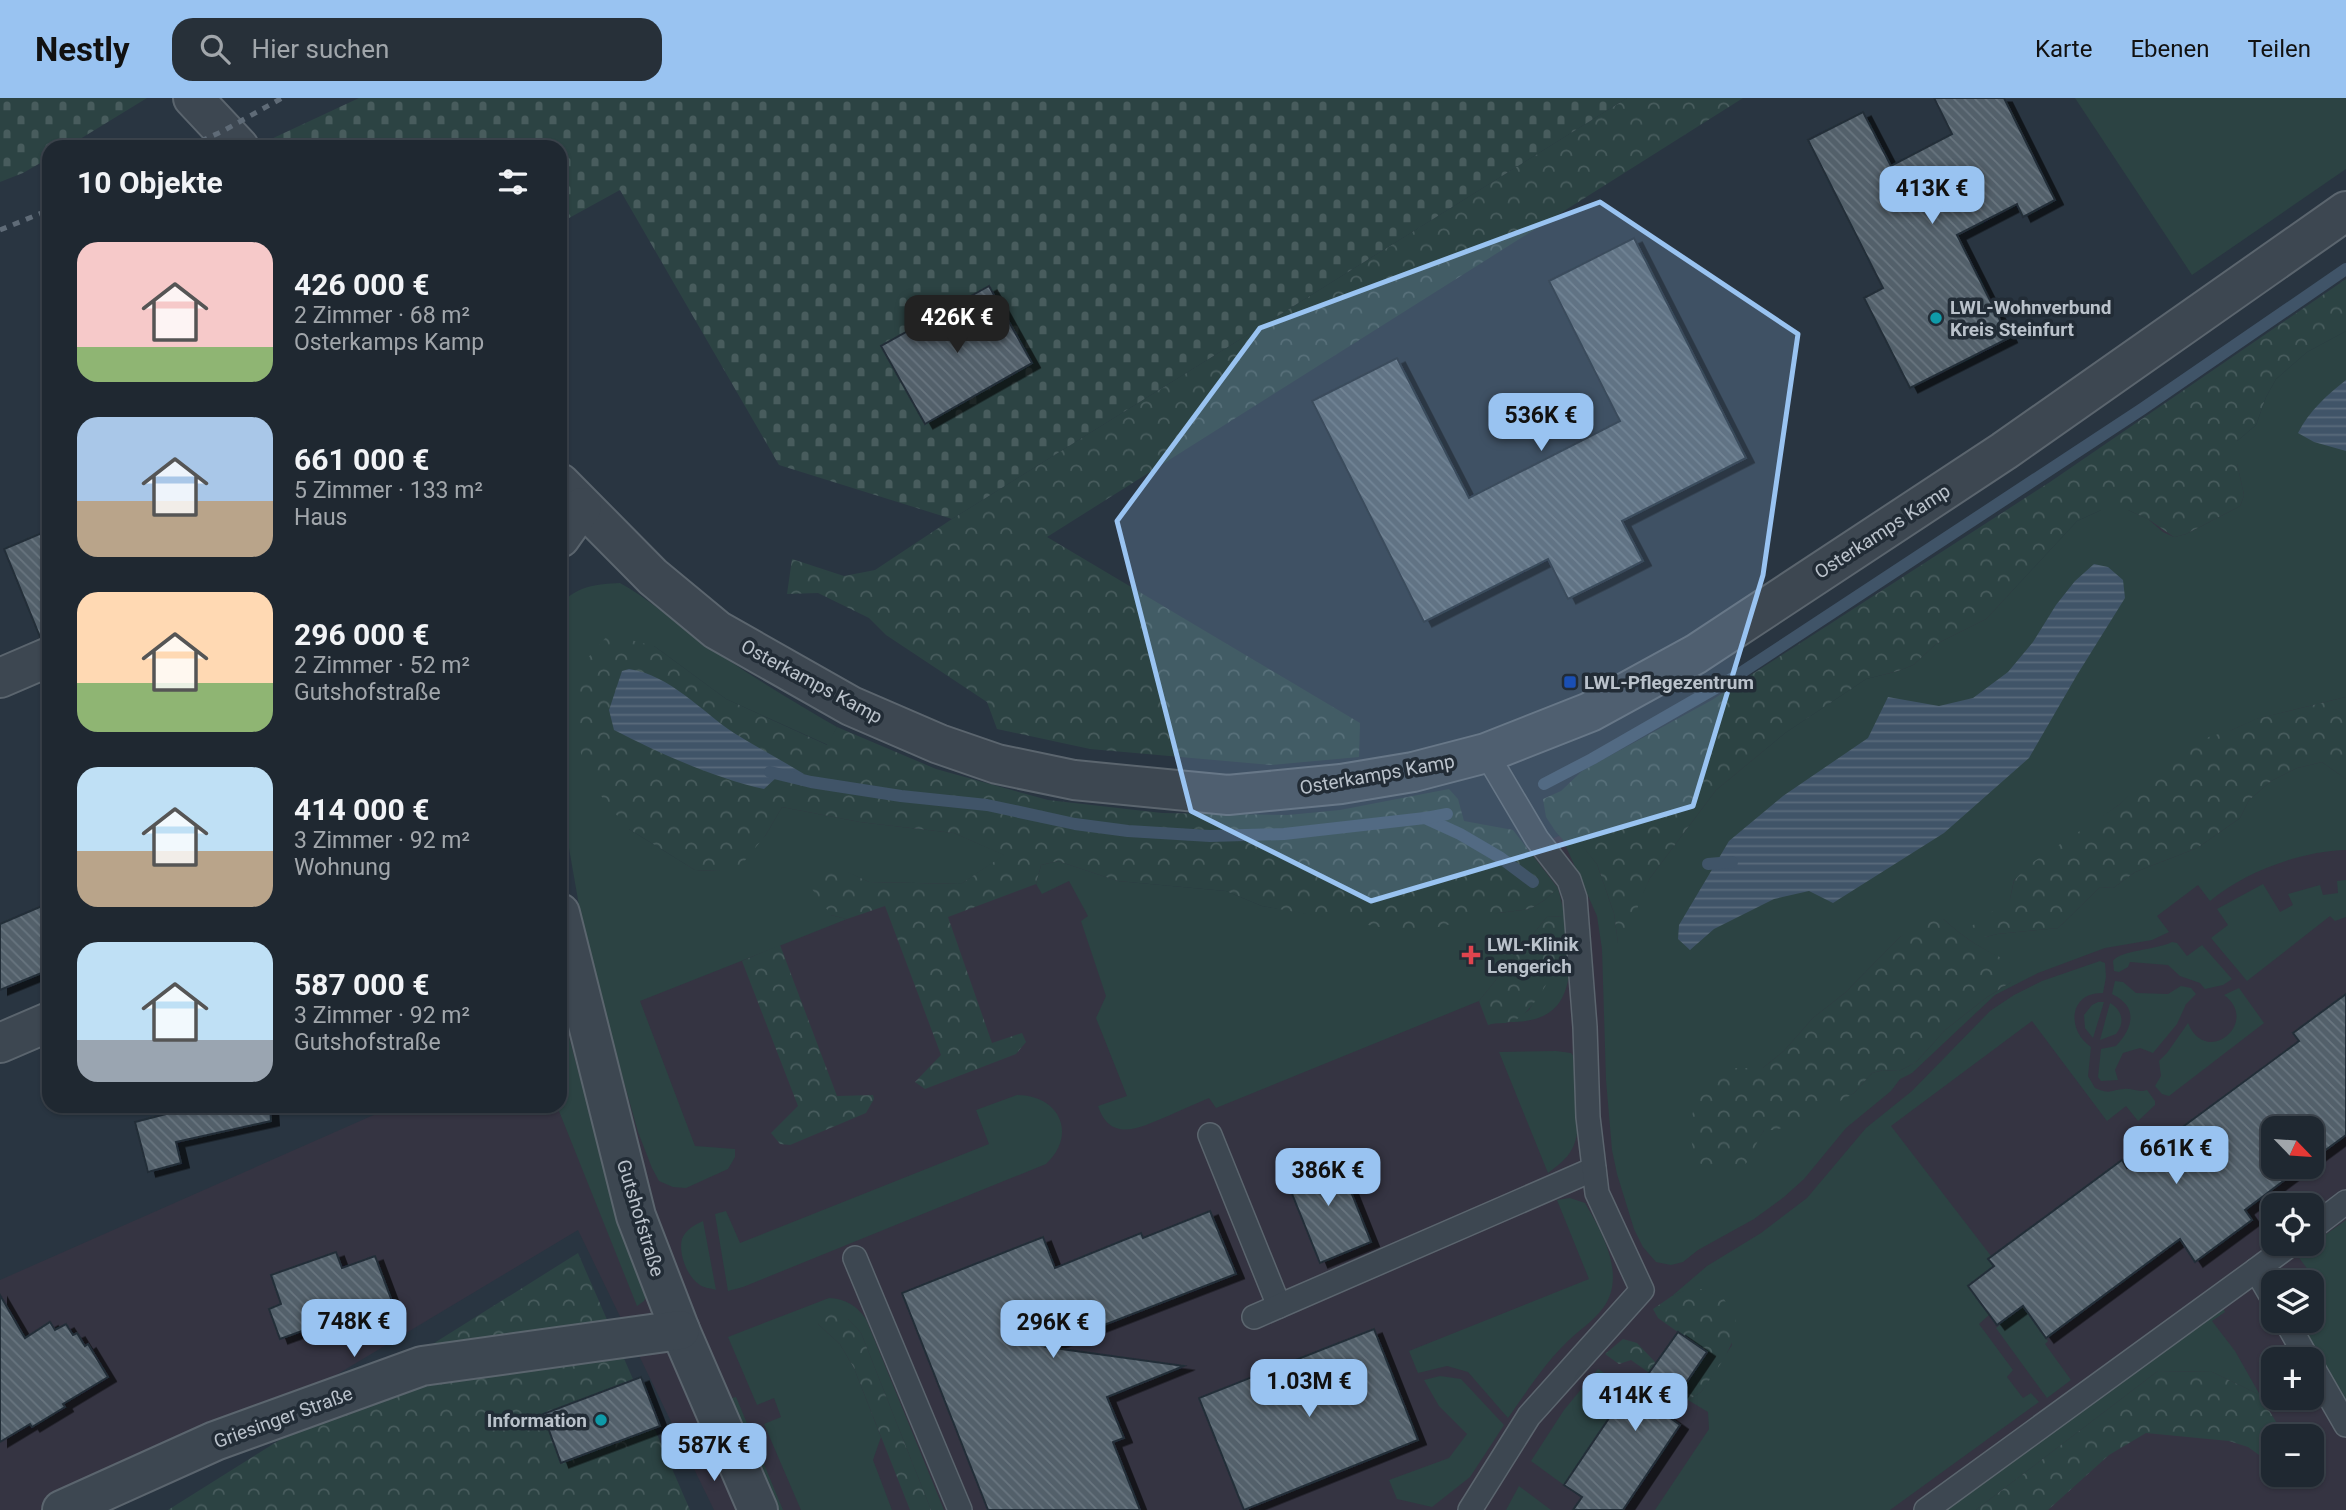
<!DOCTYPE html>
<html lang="de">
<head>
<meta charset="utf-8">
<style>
	:root { --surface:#1f2831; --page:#273039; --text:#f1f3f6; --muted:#a1a6ab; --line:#3c444d; --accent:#99c3f1 }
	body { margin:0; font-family:Roboto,sans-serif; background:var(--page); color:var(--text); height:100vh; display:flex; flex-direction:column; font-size:26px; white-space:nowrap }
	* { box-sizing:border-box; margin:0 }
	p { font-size:23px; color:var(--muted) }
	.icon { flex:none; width:38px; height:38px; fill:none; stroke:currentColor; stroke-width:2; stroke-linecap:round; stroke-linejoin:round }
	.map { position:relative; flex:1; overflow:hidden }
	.sheet { position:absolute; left:42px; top:42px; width:525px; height:973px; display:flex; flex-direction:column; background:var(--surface); border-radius:21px; box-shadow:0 2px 5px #0004,0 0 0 2px var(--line) }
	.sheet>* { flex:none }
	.needle { width:46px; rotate:115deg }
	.fabs { position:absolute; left:2261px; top:1018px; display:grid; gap:14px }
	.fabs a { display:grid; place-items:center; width:63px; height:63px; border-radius:14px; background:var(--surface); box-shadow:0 2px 5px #0004,0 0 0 2px var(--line); font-size:35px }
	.price { position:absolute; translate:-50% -60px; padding:0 16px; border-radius:14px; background:var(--accent); color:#111; font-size:23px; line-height:46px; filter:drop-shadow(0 2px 4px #0008) }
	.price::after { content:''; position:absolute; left:50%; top:42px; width:21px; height:16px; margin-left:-10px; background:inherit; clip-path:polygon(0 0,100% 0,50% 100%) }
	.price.on { background:#222; color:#fff }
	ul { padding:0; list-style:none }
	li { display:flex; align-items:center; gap:21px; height:175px; padding:0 35px }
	li span { display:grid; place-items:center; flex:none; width:196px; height:140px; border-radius:21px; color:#555 }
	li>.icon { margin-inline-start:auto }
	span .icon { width:84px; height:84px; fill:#fffc; stroke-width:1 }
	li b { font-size:30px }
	h2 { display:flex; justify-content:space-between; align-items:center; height:84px; padding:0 35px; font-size:30px }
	header { display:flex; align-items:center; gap:42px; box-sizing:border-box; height:98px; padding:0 35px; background:var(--accent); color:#111 }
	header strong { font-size:33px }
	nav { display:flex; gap:38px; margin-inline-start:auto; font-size:24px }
	.search { width:490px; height:63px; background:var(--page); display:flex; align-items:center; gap:18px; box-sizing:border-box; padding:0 24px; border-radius:21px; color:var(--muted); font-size:26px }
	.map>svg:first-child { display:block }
	.medical { fill:#353442; fill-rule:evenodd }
	.grass { fill:#2c4343; fill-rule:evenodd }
	.forest { fill:url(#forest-crowns) }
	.cemetery { fill:url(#cemetery-stones) }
	.water { fill:url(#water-rules) }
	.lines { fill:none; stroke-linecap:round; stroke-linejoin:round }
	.stream { stroke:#405468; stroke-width:12 }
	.building { fill:url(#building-back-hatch); stroke:#242e38; stroke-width:2; filter:url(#shadow) }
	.service-casing { stroke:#5b656e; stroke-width:26 }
	.minor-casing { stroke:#5b656e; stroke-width:42 }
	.service { stroke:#3d4751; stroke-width:23 }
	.minor { stroke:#3d4751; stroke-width:38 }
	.rail { stroke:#5f6b77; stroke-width:5; stroke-dasharray:7 7; stroke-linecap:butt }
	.marked { fill:#99c3f1; fill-opacity:0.2; stroke:#99c3f1; stroke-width:5; stroke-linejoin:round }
	.culture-dot { fill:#0f9aa8; stroke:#222c36; stroke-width:2.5 }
	.transit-dot { fill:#1a4fb4; stroke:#222c36; stroke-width:2.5 }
	.health-dot { fill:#e0444e; stroke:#222c36; stroke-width:2.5 }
	.labels { text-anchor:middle; stroke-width:7; stroke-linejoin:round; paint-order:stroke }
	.poi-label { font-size:19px; font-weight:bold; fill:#bac2cb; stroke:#222c36; text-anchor:start }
	.street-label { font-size:19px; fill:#bac2cb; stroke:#222c36 }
</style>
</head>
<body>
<header>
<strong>Nestly</strong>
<div class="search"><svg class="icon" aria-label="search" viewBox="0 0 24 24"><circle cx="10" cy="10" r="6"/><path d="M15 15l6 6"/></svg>Hier suchen</div>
<nav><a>Karte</a><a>Ebenen</a><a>Teilen</a></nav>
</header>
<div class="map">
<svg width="2346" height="1412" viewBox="0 0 2346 1412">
	<defs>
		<pattern id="forest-crowns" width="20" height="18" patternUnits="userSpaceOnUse" patternTransform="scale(1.75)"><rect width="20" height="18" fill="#2c4343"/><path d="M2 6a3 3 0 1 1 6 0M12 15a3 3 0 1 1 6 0" fill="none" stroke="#485c5d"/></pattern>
		<pattern id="cemetery-stones" width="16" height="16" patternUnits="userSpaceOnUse" patternTransform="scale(1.75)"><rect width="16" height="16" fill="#2c4343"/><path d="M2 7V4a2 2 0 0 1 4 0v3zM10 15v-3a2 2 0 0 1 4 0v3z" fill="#485c5d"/></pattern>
		<pattern id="water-rules" width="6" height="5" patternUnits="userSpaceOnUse" patternTransform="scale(1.75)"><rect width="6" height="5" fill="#405468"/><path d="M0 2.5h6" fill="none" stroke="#5a6b7c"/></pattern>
		<pattern id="building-back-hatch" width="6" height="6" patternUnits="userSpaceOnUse" patternTransform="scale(1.75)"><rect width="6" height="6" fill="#52606b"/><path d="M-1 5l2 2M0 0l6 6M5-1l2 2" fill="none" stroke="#69757f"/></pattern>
		<filter id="shadow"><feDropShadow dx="8" dy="4.5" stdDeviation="0" flood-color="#0009"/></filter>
	</defs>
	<rect width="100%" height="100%" fill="#293541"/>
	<path class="medical" d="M2346,278V1412H714L578,1132L111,1412H0V1182L394,1008H560V894L783,665L1234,820L1451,779L1735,671ZM2273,1031H2312V1069H2273ZM2273,1108H2312V1146H2273ZM2273,1185H2312V1223H2273ZM2273,1262H2312V1300H2273ZM2273,1339H2312V1377H2273Z"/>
	<g class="grass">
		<path d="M2075,0H2346V71L2192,177Z"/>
		<path d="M2346,233V599L2257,621L2232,632L2146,682L2119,707L2014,782L2010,801L1985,839L1997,836L2058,830L2100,789L2113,790L2135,774L2197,750L2240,720L2249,702L2271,683L2297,670L2322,664L2346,681V752C2301,753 2244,774 2210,803L2198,787L2157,818L2169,834L2152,842L2105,850L2038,875L1995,897L1912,975L1900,981L1891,993L1846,1030L1804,1081L1784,1099L1754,1121L1698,1152L1683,1164L1671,1167L1656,1164L1643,1149L1634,1131L1617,1076L1612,1052L1606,982L1602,851L1597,818L1563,742L1556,734L1569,730L1597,766L1614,815L1618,845L1650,780L1716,692L1785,635L1866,581L1898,573L1913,567L1936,546L1986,521L2077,423L2101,412H2128L2148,421L2163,434L2174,439L2186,436L2240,408L2244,397L2237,366V343L2256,327L2266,299L2276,281L2307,254ZM1943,821C1964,840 1984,853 2009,864L2011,884L1987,899L1945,932L1916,964L1899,973L1883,972L1872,975L1854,995L1776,1032H1764L1754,1047L1732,970H1763L1784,953L1813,920L1845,895L1900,839Z"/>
		<path d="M620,485C647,500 670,520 695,539C741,572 788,601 837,629L828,647L726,601L654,548L629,731L695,772L719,773L765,738L782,709L860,724L954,735L1005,757L961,786L869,784L833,768L831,817L847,821L640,903L695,1048L735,1051V1059L728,1071L686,1090L673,1089L659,1083L652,1070L638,1034L598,892L581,819L560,699V507C576,488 596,486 620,485Z"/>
		<path d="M1058,763L1118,783L1226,793L1262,808L1339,821L1498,815L1530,811L1543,803L1558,790L1565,818L1547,819L1479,903L1216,1010L1209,1000C1195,1006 1181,1012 1168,1018C1141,1029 1111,1046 1098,1008L1127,998L1096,920L1106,898L1081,823L1088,818L1069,783L1042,796L1036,786L1041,767Z"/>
		<path d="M2346,782V819L2335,823L2330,818L2247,883L2211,840L2228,827L2217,811L2263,786L2280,814L2293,807L2288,796L2320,787L2323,797L2338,795L2337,783Z"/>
		<path d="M1572,839C1570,887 1569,924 1510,924L1529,912Z"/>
		<path d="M2172,844L2177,845L2187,858L2202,847L2232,881L2223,887L2205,891L2200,885L2180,878L2168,867L2130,864L2128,869L2119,874L2114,873L2113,863C2121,852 2156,852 2172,844Z"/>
		<path d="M2100,863L2105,865L2106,879L2103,895C2069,894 2066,932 2091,949L2088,978L2095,990C2111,997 2110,992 2124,991C2132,990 2138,995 2147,992L2155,1003V1007L2138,1023L2126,1008L2107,1023L2032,923L1891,1028L1991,1158L1988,1161L1995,1170L1968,1188L1989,1217L1979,1226L2013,1272L2007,1279L2023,1300L2031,1295L2039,1304L1890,1412H1655L1709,1331L1708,1314L1688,1302L1701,1294L1732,1247L1724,1202C1701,1189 1696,1188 1672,1198L1707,1168L1761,1135L1807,1100L1866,1030L1912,993L1990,913L2014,897L2042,883Z"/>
		<path d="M2115,883L2123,884L2136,895L2168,896L2181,888L2191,890L2196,896L2186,906L2177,926L2153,955L2140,950L2123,955L2115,972L2118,982L2101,983L2098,979L2101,951L2116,948C2133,930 2139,909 2112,896Z"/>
		<path d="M2239,890L2264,925L2169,998L2162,996L2155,988L2161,978L2159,963L2167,955L2188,925C2206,970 2261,924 2224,897Z"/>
		<path d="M2098,904H2104L2093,940L2085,930L2084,917L2092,907Z"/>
		<path d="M2110,905C2123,913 2125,925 2116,936L2100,942Z"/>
		<path d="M560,906L582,987L647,1196L644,1203L637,1208L557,1008H560Z"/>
		<path d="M1556,953L1571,955L1576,961C1577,987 1584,1030 1572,1051C1566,1062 1557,1068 1548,1075L1499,954Z"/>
		<path d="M1017,997C1059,997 1078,1036 1046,1066L743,1189L728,1193L715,1116L726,1113L740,1145L989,1046L976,1012Z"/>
		<path d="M1570,1100L1585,1105C1602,1134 1627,1178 1603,1210C1593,1224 1576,1234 1564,1247C1542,1269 1526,1295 1508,1320L1468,1274L1447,1268L1418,1275L1409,1253L1589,1181L1557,1102Z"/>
		<path d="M2346,1122V1307L2297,1223H2312V1194L2320,1188L2297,1157Z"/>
		<path d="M703,1123L716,1192C710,1190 704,1190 700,1187C687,1179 678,1155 682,1141C686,1131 695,1127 703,1123Z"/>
		<path d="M829,1200C846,1201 856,1207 866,1221L944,1412H931L861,1235L848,1221L818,1226L840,1246L854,1270L881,1339L873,1362L892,1412H801L764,1326L781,1319L774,1300L757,1307L728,1239Z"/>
		<path d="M2022,1207L2048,1243L2045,1246L2071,1282L2047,1300L1996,1230Z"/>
		<path d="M2222,1208L2225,1214L2212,1223L2235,1253L2260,1297L2212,1274L2158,1273L1976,1412H1944Z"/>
		<path d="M1598,1271L1612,1280L1596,1305L1608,1322L1564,1387L1531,1363L1564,1312Z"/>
		<path d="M1440,1278L1461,1281L1504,1327L1470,1379L1432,1409L1397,1401L1389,1382L1449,1360L1467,1336L1439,1308L1424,1282Z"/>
		<path d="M736,1299L783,1412H770L723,1302Z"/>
		<path d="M1519,1388L1551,1412H1506Z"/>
	</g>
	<g class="forest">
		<path d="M1627,0H1743L1047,439L1360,625L1359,659L1271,667L1090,651L997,631L987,604L886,537L869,520L818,495L787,496L792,461L844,478L875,472L952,421Z"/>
		<path d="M2346,181V233L2307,254L2276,281L2266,299L2256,327L2237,343V366L2244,397L2240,408L2186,436L2174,439L2148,421L2128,412H2101L2077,423L1986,521L1936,546L1913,567L1898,573L1866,581L1785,635L1716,692L1650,780L1641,800L1623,851L1618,845L1614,815L1597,766L1569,731L1556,734L1546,719L1543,701L1561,693L1582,673L1712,602L2050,384Z"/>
		<path d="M607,538L623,540L654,548L726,601L827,647L837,629L936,671L1048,702L1162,715L1288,717L1340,712L1449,691L1458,701L1464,723L1513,732L1558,790L1543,803L1530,811L1498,815L1413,835L1262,808L1226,793L1118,783L1058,763L1041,767L1036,786L948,819L992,945L1022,935L1026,944L1016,956L925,991L915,984L941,957L885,808L847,821L831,817L812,791L833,767L869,784L961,786L1004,757L954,735L860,724L782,709L765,738L742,766L719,773L695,772L629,731L605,704L584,669L576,634L578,571Z"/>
		<path d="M2346,599V681L2322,664L2297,670L2271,683L2249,702L2240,720L2197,750L2135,774L2113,790L2100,789L2058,830L1997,836L1985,839L1969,830L2010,801L2014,783L2027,768L2119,707L2176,649L2232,632L2256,621Z"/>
		<path d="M1565,818L1572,839C1559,862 1536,917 1510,924C1503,926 1498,924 1488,927L1479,903L1547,819Z"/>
		<path d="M1943,821C1964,840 1984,853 2009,863L2014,875L2011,884L1987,899L1945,932L1916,964L1899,973L1883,972L1872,975L1854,995L1813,1019L1776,1032H1764C1755,1046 1752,1059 1742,1071L1716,1073L1695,1063L1689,1029L1698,995L1709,977L1732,970H1763L1784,953L1813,920L1845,895L1900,839L1928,822Z"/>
		<path d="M780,847L837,998L873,997L874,1001L866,1015L790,1047L780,1046L771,1035L798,1008L742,863Z"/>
		<path d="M578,1155L690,1412H168Z"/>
		<path d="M1693,1189L1708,1193L1724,1201L1735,1221L1738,1232L1724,1261L1701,1294L1688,1302L1631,1262L1619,1266L1605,1256L1623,1241L1637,1245L1656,1265L1706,1254L1658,1220L1653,1211L1672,1198Z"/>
		<path d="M833,1214L848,1221L861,1235L931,1412H910L854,1270L840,1246L818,1226Z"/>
		<path d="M2158,1273L2212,1274L2260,1297L2285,1339H2273V1363L2262,1359L2248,1349L2229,1343L2146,1335L2109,1357L2048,1412H1976Z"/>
	</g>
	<g class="cemetery">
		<path d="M0,0H147L67,49H49V60L23,75L0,84Z"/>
		<path d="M359,0H1627L952,421L779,367L620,92L560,125V49H276L269,42Z"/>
	</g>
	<g class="water">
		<path d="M2346,282V353L2314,344L2298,335C2309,313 2327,297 2346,282Z"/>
		<path d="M2094,466L2108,469L2123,482L2125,500L2077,577L2029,660L1944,735L1833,805L1809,793L1774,801L1714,831L1690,852L1678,841L1679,827L1729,743L1783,698L1868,640L1888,599L1939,608L1973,600L2008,574L2033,544L2056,507L2075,483Z"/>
		<path d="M629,571C670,577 701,613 734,635C757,649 781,662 804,676L777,679L764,691C714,680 659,655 614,632L609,612L622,573Z"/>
	</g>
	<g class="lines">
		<g class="stream">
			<path d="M770,674L811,684L901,698L987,707L1075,726L1128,733L1210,738L1284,736L1425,720L1460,736L1501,760L1533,784"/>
			<path d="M1544,686L1592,661L1733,580L2142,311L2346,171"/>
			<path d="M1426,720L1447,716"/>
			<path d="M1708,766L1732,764"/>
		</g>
	</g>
	<g class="building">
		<path d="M1934,0H2004L2055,102L2023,119L2017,106L1957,137L2009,240L1910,290L1864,200L1883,190L1808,42L1863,14L1891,68L1952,36Z"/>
		<path d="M1634,140L1746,360L1622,423L1643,463L1604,483L1568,501L1548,461L1424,524L1312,303L1397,260L1469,400L1620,323L1549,183Z"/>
		<path d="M989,188L1032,265L925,326L881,248Z"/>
		<path d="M49,432V538L40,539L4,451Z"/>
		<path d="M49,805V872L0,892V826Z"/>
		<path d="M2346,896V1037L2312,1062V1031H2273V1069H2302L2245,1112L2252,1122L2195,1164L2180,1141L2046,1240L2023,1208L1997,1227L1968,1188L1994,1168L1988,1161L2122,1062L2127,1070L2299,943L2293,935Z"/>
		<path d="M164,1008H270L271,1023L176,1044L181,1065L148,1074L135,1024L166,1016Z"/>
		<path d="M1336,1056L1371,1144L1320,1165L1284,1076Z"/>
		<path d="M1210,1113L1236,1176L1047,1249L1184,1268L1107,1299L1124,1340L1113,1344L1140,1412H988L902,1195L1043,1139L1055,1170L1141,1135L1143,1140Z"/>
		<path d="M336,1154L342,1170L375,1158L393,1206L351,1222L349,1216L280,1241L269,1211L281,1206L271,1177Z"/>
		<path d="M0,1197L25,1240L50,1224L55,1232L66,1226L73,1237L77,1235L85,1248L88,1246L108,1279L63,1306L65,1309L32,1329L30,1326L0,1344Z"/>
		<path d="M1374,1231L1418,1342L1244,1412L1199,1300Z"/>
		<path d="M1678,1234L1707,1254L1665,1316L1680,1327L1623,1412H1573L1582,1399L1564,1387L1628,1292L1634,1296Z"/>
		<path d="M641,1279L660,1328L561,1365L543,1316Z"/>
	</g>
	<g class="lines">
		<defs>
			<g id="service">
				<path d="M1210,1037L1279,1208"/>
				<path d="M2312,1130L2346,1104"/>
				<path d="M855,1160L960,1412"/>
				<path d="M2256,1172L2291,1146"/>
				<path d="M1254,1219L1594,1071"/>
				<path d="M2286,1223L2308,1262"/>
				<path d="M2312,1268L2346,1327"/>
				<path d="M1470,1412L1529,1318L1642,1192L1597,1095L1588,1019L1585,929L1575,800L1569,782L1537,741L1486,655"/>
				<path d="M1926,1412L2256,1172L2273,1201"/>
			</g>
			<g id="minor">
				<path d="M193,0L239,49"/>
				<path d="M560,385L653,479L717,532L851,608L939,646L997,666L1074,682L1228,697L1341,686L1413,674L1486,655L1590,614L1696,556L2004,353L2346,113"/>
				<path d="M560,440L582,409"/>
				<path d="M0,580L49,559"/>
				<path d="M560,815L636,1118L680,1232L758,1412"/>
				<path d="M0,945L49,924"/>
				<path d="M62,1412L215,1343L422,1268L680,1232"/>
			</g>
		</defs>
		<use href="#service" class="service-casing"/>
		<use href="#minor" class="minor-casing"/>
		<use href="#service" class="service"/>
		<use href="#minor" class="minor"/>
		<g class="rail">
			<path d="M188,49L223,33L282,0"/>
			<path d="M0,132L49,112"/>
		</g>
	</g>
	<path class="marked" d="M1600,104L1798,236L1763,477L1693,708L1371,803L1191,713L1117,423L1260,230Z"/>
	<g class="culture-dot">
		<circle cx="1936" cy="220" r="7"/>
		<circle cx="601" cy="1322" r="7"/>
	</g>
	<rect class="transit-dot" x="1563" y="577" width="14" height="14" rx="3.5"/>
	<path class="health-dot" d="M1467.5 846.5h7v7h7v7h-7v7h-7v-7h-7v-7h7z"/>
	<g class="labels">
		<g class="poi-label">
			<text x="1950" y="216">LWL-Wohnverbund<tspan x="1950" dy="22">Kreis Steinfurt</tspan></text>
			<text x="1584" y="591">LWL-Pflegezentrum</text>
			<text x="1487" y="853">LWL-Klinik<tspan x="1487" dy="22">Lengerich</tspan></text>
			<text x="587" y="1329" text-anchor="end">Information</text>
		</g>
		<g class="street-label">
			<text transform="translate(1882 433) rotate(-33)" y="7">Osterkamps Kamp</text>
			<text transform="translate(812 583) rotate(28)" y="7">Osterkamps Kamp</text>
			<text transform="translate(1377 676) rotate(-10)" y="7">Osterkamps Kamp</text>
			<text transform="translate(641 1120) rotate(73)" y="7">Gutshofstraße</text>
			<text transform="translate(283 1319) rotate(-20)" y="7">Griesinger Straße</text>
		</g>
	</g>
</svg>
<div class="fabs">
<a><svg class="needle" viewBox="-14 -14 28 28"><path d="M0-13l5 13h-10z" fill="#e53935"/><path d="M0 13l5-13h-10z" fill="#a1a6ab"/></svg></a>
<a><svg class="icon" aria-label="locate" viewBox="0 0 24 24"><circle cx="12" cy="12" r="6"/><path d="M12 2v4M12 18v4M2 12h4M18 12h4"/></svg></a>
<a><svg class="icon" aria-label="layers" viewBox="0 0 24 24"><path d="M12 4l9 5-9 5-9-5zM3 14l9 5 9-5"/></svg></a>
<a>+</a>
<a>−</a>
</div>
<b class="price" style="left:1932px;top:128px">413K €</b>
<b class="price on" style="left:957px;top:257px">426K €</b>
<b class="price" style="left:1541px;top:355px">536K €</b>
<b class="price" style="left:2176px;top:1088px">661K €</b>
<b class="price" style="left:1328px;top:1110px">386K €</b>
<b class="price" style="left:354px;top:1261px">748K €</b>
<b class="price" style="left:1053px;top:1262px">296K €</b>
<b class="price" style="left:1309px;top:1321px">1.03M €</b>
<b class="price" style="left:1635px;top:1335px">414K €</b>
<b class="price" style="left:714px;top:1385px">587K €</b>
<section class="sheet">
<h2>10 Objekte<svg class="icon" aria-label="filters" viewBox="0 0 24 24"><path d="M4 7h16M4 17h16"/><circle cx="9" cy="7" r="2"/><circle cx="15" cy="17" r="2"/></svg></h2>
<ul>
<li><span style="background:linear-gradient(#f6c9c9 75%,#8fb573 0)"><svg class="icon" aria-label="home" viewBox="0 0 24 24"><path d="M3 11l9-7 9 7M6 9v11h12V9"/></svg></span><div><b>426 000 €</b><p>2 Zimmer · 68 m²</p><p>Osterkamps Kamp</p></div></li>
<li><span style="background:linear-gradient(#a9c7e8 60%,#b9a48a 0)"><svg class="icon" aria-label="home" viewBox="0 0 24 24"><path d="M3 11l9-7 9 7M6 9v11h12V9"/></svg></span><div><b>661 000 €</b><p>5 Zimmer · 133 m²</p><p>Haus</p></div></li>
<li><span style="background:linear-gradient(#ffd9b3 65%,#8fb573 0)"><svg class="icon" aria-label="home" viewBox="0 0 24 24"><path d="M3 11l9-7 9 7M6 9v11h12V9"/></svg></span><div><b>296 000 €</b><p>2 Zimmer · 52 m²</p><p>Gutshofstraße</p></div></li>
<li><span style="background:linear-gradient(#bfe0f5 60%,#b9a48a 0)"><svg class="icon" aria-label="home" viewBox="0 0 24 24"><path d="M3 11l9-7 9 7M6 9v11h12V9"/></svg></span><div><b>414 000 €</b><p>3 Zimmer · 92 m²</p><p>Wohnung</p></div></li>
<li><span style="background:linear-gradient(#bfe0f5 70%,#9aa5b1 0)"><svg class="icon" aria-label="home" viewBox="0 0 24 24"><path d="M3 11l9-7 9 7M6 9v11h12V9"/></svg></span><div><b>587 000 €</b><p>3 Zimmer · 92 m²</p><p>Gutshofstraße</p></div></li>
</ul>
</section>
</div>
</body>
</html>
